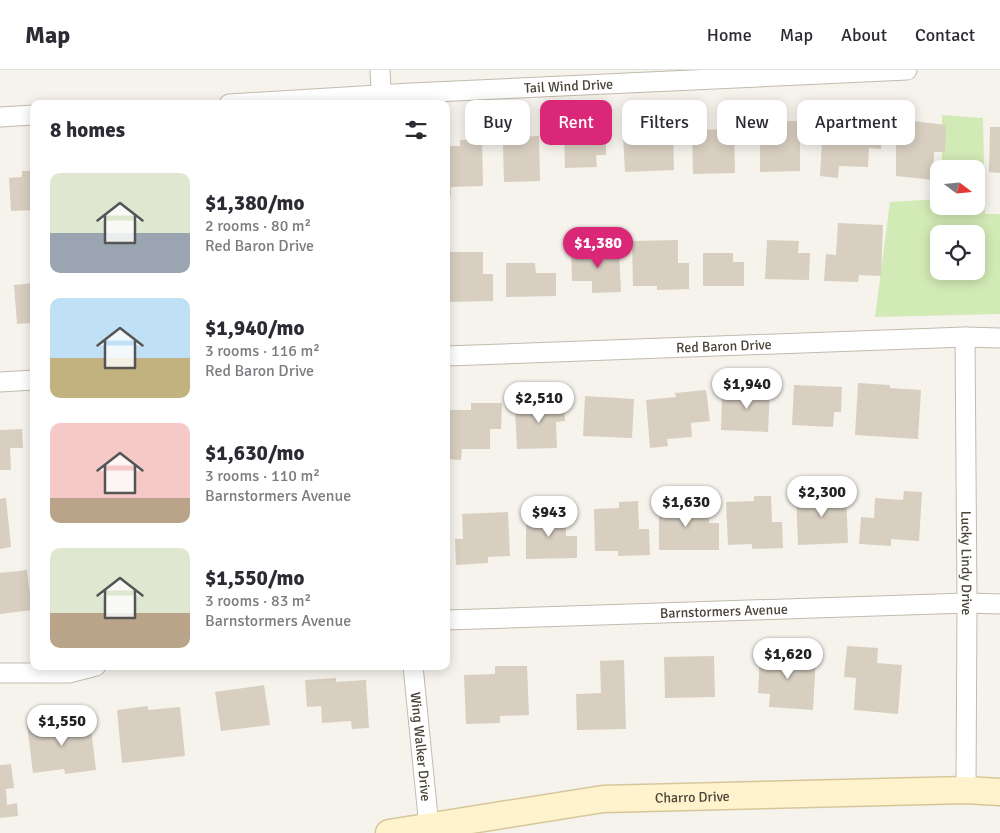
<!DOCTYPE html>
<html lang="en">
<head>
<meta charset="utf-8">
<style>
	:root { --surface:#fff; --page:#f7f7f7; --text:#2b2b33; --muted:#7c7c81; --line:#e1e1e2; --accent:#db2777 }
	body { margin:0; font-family:Signika,sans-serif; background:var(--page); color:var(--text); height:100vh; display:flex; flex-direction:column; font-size:19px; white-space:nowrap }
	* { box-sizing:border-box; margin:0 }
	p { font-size:16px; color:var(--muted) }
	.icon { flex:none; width:28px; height:28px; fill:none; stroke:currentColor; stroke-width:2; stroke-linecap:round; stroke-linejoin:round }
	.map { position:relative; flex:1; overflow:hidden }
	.drawer { position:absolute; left:30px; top:30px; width:420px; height:570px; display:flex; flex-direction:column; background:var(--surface); border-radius:10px; box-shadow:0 2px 12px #0003 }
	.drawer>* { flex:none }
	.top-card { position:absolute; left:465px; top:30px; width:460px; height:45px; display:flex; gap:10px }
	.needle { width:32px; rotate:106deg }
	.tools { position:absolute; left:930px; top:90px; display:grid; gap:10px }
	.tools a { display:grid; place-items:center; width:55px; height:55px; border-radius:10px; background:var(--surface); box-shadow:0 2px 12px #0003; font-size:25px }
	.price { position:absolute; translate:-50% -42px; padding:0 11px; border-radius:18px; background:#fff; color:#222; font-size:16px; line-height:32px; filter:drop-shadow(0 1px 2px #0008) }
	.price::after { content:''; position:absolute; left:50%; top:30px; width:15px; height:11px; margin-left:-8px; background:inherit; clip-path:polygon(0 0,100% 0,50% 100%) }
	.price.selected { background:var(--accent); color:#fff }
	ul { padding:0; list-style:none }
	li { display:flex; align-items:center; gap:15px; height:125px; padding:0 20px }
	li span { display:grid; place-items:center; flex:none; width:140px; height:100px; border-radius:10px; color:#555 }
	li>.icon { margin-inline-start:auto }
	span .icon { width:60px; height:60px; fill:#fffc; stroke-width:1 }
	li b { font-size:21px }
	h2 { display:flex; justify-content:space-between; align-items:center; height:60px; padding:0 20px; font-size:21px }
	.pill { padding:0 18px; border-radius:10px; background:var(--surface); box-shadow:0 2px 12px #0003; font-size:18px; line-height:45px }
	.pill.selected { background:var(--accent); color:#fff }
	header { display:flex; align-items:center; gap:30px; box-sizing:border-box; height:70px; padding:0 25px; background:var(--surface); border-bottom:1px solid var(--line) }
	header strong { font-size:24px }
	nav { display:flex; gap:28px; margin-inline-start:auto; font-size:18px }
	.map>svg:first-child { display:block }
	.green { fill:#d2eab5; fill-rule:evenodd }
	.building { fill:#d8cfc1 }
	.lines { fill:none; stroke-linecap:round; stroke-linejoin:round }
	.street-casing { stroke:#c2bbae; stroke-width:21 }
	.secondary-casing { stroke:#d6c79b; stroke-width:29 }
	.street { stroke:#fff; stroke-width:19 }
	.secondary { stroke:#fff3cd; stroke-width:26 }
	.labels { text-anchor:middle; stroke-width:5; stroke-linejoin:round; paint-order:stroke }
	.street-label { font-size:14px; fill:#4b4439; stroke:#fff }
</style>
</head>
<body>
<header>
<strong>Map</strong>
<nav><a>Home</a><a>Map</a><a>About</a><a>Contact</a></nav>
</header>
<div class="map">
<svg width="1000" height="763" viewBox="0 0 1000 763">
	<rect width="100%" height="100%" fill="#f6f3ec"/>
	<path class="green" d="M942,45L983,48L985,144H1000V244L875,247L890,132L939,129V136H976V99H942ZM939,164H976V201H939Z"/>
	<g class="building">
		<path d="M896,49L946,55L945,82H934L933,110L896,106Z"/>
		<path d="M849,50L882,52L881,79L869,78L868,97L839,96L838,108L820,106L823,55L849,57Z"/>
		<path d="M777,51H800V101L760,102V61L778,60Z"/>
		<path d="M990,57H1000V103L989,102Z"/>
		<path d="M673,59L674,100L625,102L623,65L640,64V60Z"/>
		<path d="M734,59L735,103L693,104L692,60Z"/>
		<path d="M606,64V85H596L597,97L565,98L564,65Z"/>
		<path d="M539,66L540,111L504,112L503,74H516V67Z"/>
		<path d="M482,69L483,116L451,117V126H446V76H460V70Z"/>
		<path d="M22,101H34V140L11,141L9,108L22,107Z"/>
		<path d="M838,153L883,155L881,206L859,205L858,212L824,211L826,184L836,185Z"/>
		<path d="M678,170V193H689V219L657,220V216H633L632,171Z"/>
		<path d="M767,170L799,171L798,183H810L809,210L765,209Z"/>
		<path d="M619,179L621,222L592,223V211H572L571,180Z"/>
		<path d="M446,182H483V204H493V231L446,232Z"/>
		<path d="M703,183H733V192H744V216H703Z"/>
		<path d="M506,193H535L536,203H556V226L506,227Z"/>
		<path d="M34,213V259H31L30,253L17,254L14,215Z"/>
		<path d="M858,313L890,315V318L921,320L918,369L855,365Z"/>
		<path d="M794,315L842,317L841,342H834L833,357L792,355Z"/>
		<path d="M737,317L770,318L768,362L721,360L722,327L737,328Z"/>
		<path d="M706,320L710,351L691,353L692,367L667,369L668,376L650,378L646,330L676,327L675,323Z"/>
		<path d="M585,326L634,329L632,368L583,366Z"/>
		<path d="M564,329L565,351L556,352L557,378L517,379L515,338L534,337V330Z"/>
		<path d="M471,333H502L501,359H490V379H462L461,390L446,389V340H471Z"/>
		<path d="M22,359L23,378H10L11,400H0V360Z"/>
		<path d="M846,421L848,473L798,475L796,423Z"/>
		<path d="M904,421L922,422L919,471L891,469V476L859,474L861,447L874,448L875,428L903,430Z"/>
		<path d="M754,426H771L772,452H782L783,478L752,479V474L728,475L726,432L754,431Z"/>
		<path d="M6,428L11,477L0,479V429Z"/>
		<path d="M659,429H675V436H699V443L709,444V453H719V480H659Z"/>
		<path d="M638,431L639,459H649L650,485L618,486V481H595L594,439L619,438V432Z"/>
		<path d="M508,442L510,486L488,487V493L456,495L455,469H463L462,444Z"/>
		<path d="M566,444V466H577V488L526,489V445Z"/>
		<path d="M27,500L32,540L0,544V503Z"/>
		<path d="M847,576L878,578L877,593L902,595L898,644L854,640L856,608L844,607Z"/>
		<path d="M760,583L816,586L813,640L769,637L770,624L758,623Z"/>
		<path d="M714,586L715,627L665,628L664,587Z"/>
		<path d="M624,590L626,659L577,660L576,624L601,623L600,591Z"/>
		<path d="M495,596H527L529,645L500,646V653L466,654L464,605L495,604Z"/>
		<path d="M336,608V612L366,610L369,658L352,659L351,651L322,653L321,636L307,637L305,610Z"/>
		<path d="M264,615L270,655L221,661L215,622Z"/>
		<path d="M148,636V640L180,637L185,686L122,693L117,640Z"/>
		<path d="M56,651V655L90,651L96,700L65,704L64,699L33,703L27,655Z"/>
		<path d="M11,694L14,718L6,719L7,735L17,733L18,746L0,748V695Z"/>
	</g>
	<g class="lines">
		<defs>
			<g id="street">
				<path d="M380,0L382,34"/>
				<path id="s1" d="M229,34L411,23L907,0"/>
				<path d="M0,47L34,45"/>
				<path id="s2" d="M965,267L967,533L966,720"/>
				<path id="s3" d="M446,286L965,267L1000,268"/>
				<path d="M0,312L34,310"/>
				<path id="s4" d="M446,550L967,533L1000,534"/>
				<path id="s5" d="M413,596L429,757"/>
				<path d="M0,603H69L96,596"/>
			</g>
			<g id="secondary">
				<path id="s6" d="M389,763L603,729L966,720L1000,722"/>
			</g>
		</defs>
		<use href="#street" class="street-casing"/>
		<use href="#secondary" class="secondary-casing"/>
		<use href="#street" class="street"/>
		<use href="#secondary" class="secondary"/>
	</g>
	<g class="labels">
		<g class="street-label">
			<text dy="5" stroke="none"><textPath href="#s1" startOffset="340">Tail Wind Drive</textPath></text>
			<text dy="5" stroke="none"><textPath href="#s3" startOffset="278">Red Baron Drive</textPath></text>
			<text dy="5" stroke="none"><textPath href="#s2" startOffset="226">Lucky Lindy Drive</textPath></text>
			<text dy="5" stroke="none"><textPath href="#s4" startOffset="278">Barnstormers Avenue</textPath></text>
			<text dy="5" stroke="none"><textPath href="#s5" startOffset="81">Wing Walker Drive</textPath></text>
			<text dy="5" stroke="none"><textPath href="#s6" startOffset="306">Charro Drive</textPath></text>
		</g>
	</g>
</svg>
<div class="tools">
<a><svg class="needle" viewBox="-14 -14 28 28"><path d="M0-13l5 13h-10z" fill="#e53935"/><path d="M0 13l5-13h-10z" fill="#7c7c81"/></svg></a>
<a><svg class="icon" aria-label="locate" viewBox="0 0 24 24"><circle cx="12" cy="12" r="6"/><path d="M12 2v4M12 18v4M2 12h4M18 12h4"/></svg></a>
</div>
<b class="price selected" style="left:598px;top:199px">$1,380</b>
<b class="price" style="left:747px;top:340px">$1,940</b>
<b class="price" style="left:539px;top:354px">$2,510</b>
<b class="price" style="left:822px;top:448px">$2,300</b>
<b class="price" style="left:686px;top:458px">$1,630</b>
<b class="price" style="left:549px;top:468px">$943</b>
<b class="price" style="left:788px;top:610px">$1,620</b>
<b class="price" style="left:62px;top:677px">$1,550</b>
<div class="top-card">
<a class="pill">Buy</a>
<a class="pill selected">Rent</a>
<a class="pill">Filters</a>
<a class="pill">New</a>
<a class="pill">Apartment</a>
</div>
<section class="drawer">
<h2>8 homes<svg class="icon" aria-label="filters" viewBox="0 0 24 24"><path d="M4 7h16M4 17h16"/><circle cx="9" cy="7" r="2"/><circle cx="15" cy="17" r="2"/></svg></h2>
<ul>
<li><span style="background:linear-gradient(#dfe7d0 60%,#9aa5b1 0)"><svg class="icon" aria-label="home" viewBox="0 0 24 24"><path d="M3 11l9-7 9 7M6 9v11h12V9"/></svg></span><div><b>$1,380/mo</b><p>2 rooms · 80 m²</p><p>Red Baron Drive</p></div></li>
<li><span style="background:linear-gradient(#bfe0f5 60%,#c2b280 0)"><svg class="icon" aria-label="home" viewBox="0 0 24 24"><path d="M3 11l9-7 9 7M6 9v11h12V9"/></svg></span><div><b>$1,940/mo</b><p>3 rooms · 116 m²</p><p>Red Baron Drive</p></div></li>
<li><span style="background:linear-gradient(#f6c9c9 75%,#b9a48a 0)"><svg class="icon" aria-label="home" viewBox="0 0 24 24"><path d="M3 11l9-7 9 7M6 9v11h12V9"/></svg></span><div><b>$1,630/mo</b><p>3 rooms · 110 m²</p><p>Barnstormers Avenue</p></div></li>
<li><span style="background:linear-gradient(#dfe7d0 65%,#b9a48a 0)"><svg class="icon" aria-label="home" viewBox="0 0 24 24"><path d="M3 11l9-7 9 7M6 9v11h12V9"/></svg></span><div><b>$1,550/mo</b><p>3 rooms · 83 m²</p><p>Barnstormers Avenue</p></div></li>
</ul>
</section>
</div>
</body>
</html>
